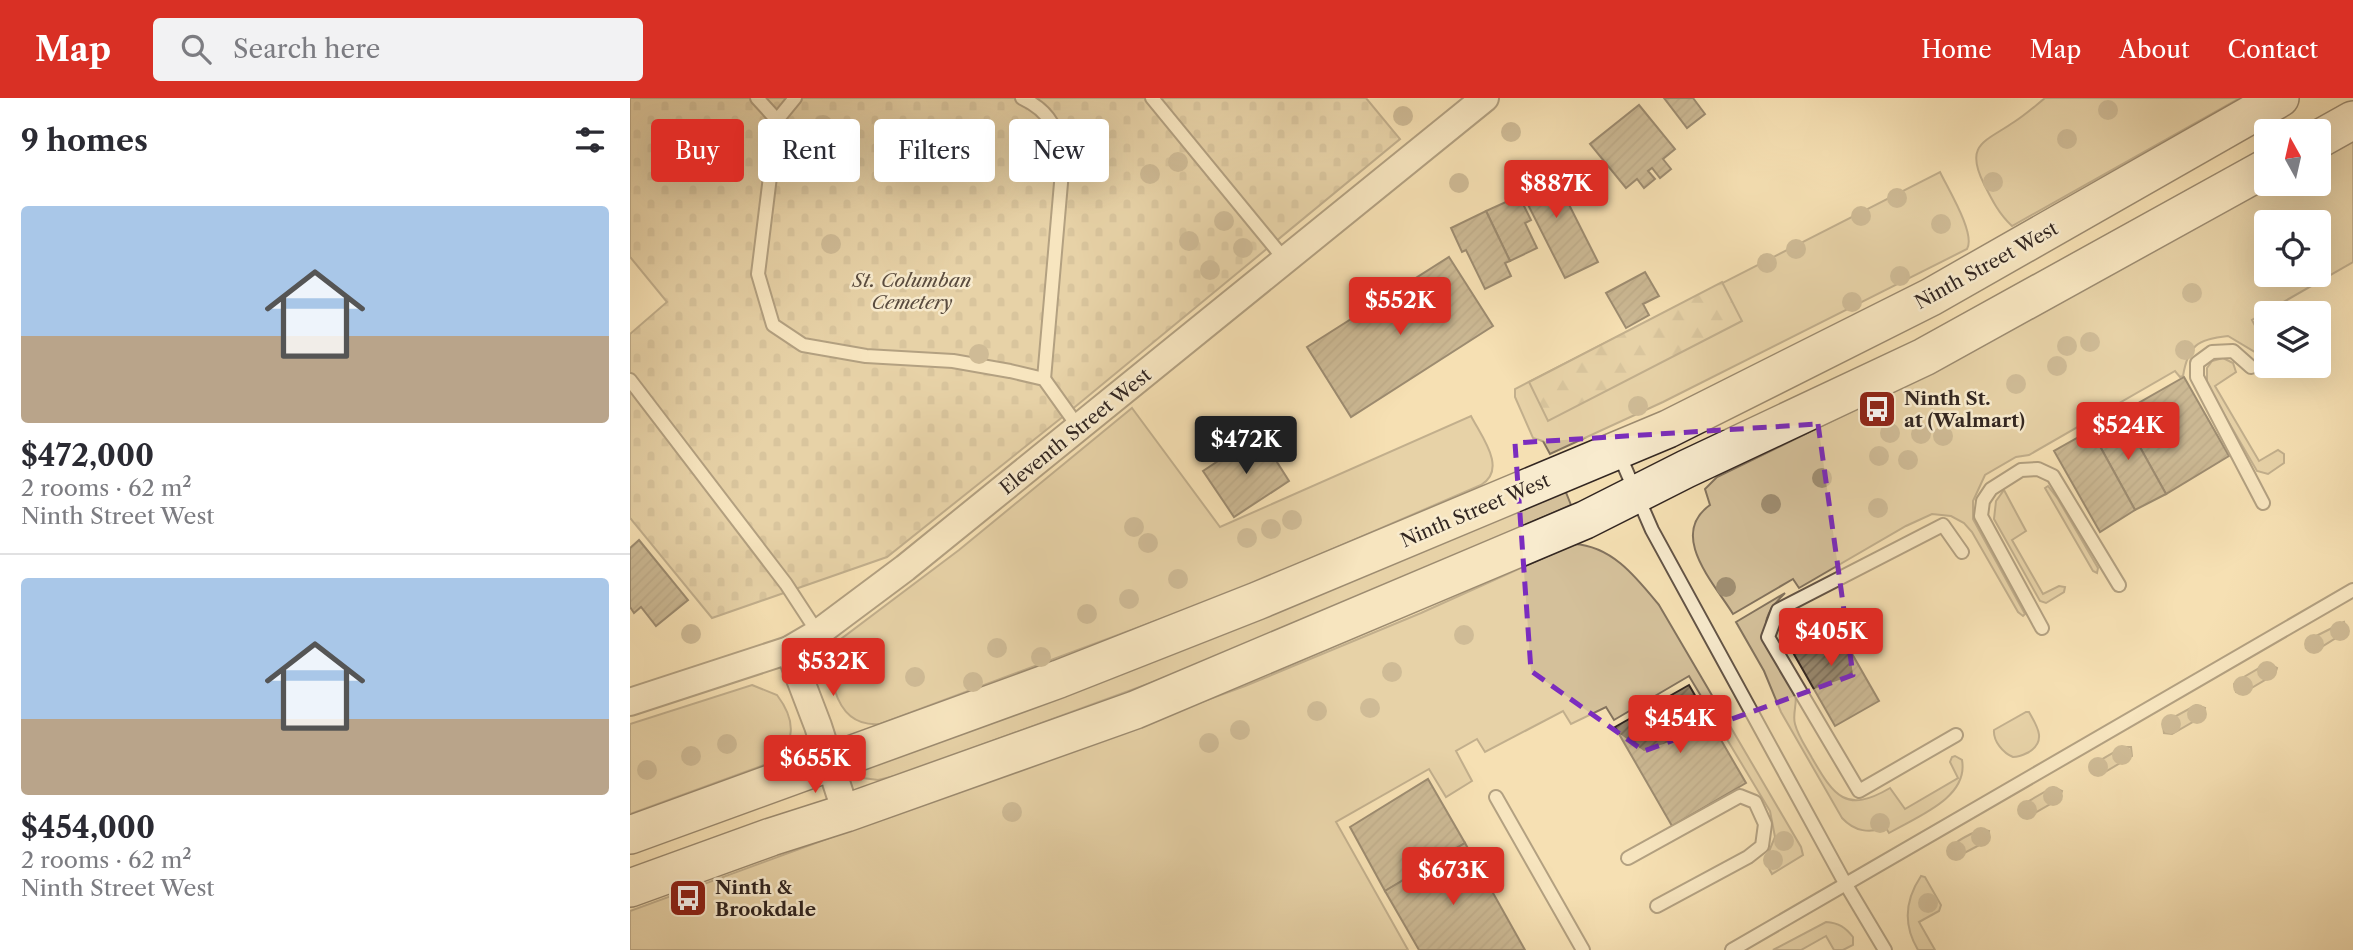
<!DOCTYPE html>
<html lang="en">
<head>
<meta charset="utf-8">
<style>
	:root { --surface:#fff; --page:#f2f2f3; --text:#2b2b33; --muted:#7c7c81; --line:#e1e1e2; --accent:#d93025 }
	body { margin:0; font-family:"Libre Caslon Text",serif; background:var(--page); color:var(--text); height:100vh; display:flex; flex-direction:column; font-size:26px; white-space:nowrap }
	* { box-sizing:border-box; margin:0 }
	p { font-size:23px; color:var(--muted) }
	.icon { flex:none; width:38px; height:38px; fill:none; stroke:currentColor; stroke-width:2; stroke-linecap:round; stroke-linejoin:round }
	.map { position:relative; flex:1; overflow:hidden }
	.sheet { display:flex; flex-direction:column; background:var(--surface); width:630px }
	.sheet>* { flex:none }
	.guide { position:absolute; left:21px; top:21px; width:665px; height:63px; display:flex; gap:14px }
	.needle { width:46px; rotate:352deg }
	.fabs { position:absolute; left:1624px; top:21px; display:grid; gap:14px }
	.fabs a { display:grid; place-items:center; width:77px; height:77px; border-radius:7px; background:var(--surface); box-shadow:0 7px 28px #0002; font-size:35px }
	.price { position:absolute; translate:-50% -60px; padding:0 16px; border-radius:7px; background:var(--accent); color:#fff; font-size:23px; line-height:46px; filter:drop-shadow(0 2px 4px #0008) }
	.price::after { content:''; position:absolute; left:50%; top:42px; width:21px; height:16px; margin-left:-10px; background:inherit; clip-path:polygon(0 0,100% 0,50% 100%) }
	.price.on { background:#222; color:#fff }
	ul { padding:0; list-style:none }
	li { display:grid; align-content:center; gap:14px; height:371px; padding:0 21px }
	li+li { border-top:2px solid var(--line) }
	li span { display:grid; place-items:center; height:217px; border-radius:7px; color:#555 }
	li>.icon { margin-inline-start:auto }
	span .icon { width:126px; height:126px; fill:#fffc; stroke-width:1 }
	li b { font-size:30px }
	h2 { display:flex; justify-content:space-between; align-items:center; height:84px; padding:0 21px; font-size:30px }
	.chip { padding:0 24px; border-radius:7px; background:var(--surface); box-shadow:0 7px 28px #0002; font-size:24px; line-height:63px }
	.chip.on { background:var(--accent); color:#fff }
	header { display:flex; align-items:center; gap:42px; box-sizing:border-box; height:98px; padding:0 35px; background:var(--accent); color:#fff }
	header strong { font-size:33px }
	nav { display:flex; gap:38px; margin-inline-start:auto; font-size:24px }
	.search { width:490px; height:63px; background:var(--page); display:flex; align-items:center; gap:18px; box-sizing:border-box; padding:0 24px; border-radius:7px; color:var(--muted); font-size:26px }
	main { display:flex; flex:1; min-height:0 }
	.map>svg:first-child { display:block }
	.green { fill:#d4c09a; stroke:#83735e; stroke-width:2; fill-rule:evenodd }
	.forest { fill:url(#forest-firs); stroke:#83735e; stroke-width:2 }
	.cemetery { fill:url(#cemetery-stones); stroke:#83735e; stroke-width:2 }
	.building { fill:url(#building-hatch); stroke:#322621; stroke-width:2 }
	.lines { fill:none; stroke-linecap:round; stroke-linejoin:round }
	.lane-casing { stroke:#635446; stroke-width:16 }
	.street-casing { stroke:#635446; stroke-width:30 }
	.secondary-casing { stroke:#322621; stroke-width:40 }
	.lane { stroke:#f8ebce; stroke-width:12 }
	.street { stroke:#f8ebce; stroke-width:26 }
	.secondary { stroke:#f8ebce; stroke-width:37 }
	.tree { fill:#a08f73 }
	.marked { fill:none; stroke:#7b2cbf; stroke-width:5; stroke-dasharray:14 9; stroke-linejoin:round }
	.labels { text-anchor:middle; stroke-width:5; stroke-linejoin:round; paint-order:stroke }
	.street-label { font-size:19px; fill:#322621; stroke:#f8ebce }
	.park-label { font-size:19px; font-style:italic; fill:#5a4c3f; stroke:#f8ebce }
	.poi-label { font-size:19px; font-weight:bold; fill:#322621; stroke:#f8ebce; text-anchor:start }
</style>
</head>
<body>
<header>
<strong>Map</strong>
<div class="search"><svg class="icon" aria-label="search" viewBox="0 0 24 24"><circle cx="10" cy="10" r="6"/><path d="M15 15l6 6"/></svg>Search here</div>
<nav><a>Home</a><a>Map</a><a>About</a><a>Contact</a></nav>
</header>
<main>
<section class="sheet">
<h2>9 homes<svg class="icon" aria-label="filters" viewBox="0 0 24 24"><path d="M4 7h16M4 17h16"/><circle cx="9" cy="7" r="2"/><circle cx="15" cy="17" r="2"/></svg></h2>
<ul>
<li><span style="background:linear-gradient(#a9c7e8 60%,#b9a48a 0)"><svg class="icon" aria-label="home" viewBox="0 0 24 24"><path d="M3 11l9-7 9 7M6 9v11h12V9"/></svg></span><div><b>$472,000</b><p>2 rooms · 62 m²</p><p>Ninth Street West</p></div></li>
<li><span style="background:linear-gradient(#a9c7e8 65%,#b9a48a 0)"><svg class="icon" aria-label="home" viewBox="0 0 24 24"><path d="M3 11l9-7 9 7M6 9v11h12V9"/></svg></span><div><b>$454,000</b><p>2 rooms · 62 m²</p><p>Ninth Street West</p></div></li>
</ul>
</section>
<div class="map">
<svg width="1723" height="852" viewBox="0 0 1723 852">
	<defs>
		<pattern id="forest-firs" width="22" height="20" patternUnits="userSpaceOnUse" patternTransform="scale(1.75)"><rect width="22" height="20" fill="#d4c09a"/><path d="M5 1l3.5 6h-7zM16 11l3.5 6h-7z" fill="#b6a584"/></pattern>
		<pattern id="cemetery-stones" width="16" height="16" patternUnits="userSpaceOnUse" patternTransform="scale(1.75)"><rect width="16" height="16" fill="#d4c09a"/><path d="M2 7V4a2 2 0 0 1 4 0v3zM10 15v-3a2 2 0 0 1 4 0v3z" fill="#b6a584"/></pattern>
		<pattern id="building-hatch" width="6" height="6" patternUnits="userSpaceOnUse" patternTransform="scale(1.75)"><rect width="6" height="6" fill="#97876d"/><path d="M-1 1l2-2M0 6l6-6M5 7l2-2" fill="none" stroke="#7c6e59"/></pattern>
	</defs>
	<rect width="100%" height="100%" fill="#f5e0b3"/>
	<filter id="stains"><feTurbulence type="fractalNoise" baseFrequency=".00286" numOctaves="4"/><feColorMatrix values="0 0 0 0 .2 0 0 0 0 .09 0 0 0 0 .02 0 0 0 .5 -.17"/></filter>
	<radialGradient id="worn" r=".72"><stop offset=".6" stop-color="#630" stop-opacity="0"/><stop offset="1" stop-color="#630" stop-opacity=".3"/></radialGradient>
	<g class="green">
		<path d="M1415,0H1610L1382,128C1369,116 1362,102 1354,86C1334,46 1355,44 1384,24C1395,17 1405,8 1415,0Z"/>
		<path d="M1723,42V164L1622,222L1636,249L1625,254L1598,238C1567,241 1558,248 1553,278L1550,279L1545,273L1399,357L1386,359L1355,377L1343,403V421L1395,516L1393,518L1388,514L1342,434L1334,425L1321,418L1302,416L1276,428L1169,490L1163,481L1103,516C1084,485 1038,437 1080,407L1075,391L1087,379L1243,303L1642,86H1689V60ZM1636,124H1689V177H1636Z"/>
		<path d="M1310,74C1318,91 1346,136 1337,151L1033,304L920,356L913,343L903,340L885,299V291Z"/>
		<path d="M1593,260L1603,265L1606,274L1585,288L1629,363L1648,352L1654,356V365L1638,376L1627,373L1577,287V270L1582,263Z"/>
		<path d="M502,310L590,429L841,318C851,338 878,371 851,387L603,494L250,626C226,628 212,615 205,593C202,584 198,575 200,566C201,558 204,551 207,544L329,452Z"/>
		<path d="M1418,388L1428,401L1468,470L1467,475L1463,473L1415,390Z"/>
		<path d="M935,392L941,407L655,532L526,583L269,677L248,682L233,680L230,672Z"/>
		<path d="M1374,392L1396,433L1382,442L1413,496L1429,488L1435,489L1434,494L1416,505L1410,503L1364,421L1366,403Z"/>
		<path d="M944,446C982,448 1006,479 1029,507L1171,749L1173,757L1142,776L1135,763L1145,739L1140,713L1059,578L984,622L976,609L941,626L933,613L855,654L847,641L826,653L842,683L816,699L799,671L706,724L778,852H0V813L615,588L791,515Z"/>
		<path d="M1155,495C1145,505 1134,517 1136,532C1137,551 1159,575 1165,595C1168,604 1162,616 1165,626C1168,638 1176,649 1182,660C1204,698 1216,716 1260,690L1275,711L1328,680L1320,664L1322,659L1325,658L1332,662C1339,700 1286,719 1259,735L1256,730C1239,735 1225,734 1212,720L1151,614L1134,573L1106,524Z"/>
		<path d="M1714,524L1717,533L1685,553L1681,554L1676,550L1678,542Z"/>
		<path d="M1638,565L1647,570L1645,576L1613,595L1606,594L1604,586L1607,583Z"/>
		<path d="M122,587L147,597C166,622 167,646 140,665L0,716V626Z"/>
		<path d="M1566,607L1575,610L1573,618L1542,636L1534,635L1533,628L1535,624Z"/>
		<path d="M1396,614H1399C1407,628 1417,643 1399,654C1393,657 1390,659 1383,659C1373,655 1363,643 1364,632Z"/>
		<path d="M1493,649H1501L1502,658L1470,677L1462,675L1464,666Z"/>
		<path d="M1423,689L1432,693L1429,701L1398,719L1391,717L1389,712L1392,707Z"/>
		<path d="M1350,731L1359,733L1357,743L1325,760L1319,758C1318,744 1339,738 1350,731Z"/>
		<path d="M1291,778L1295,779L1311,807L1309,813L1289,824L1305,852H1288C1273,827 1275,802 1291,778Z"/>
		<path d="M1196,824C1209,825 1215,829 1223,839V847L1213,852H1204L1196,838L1171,852H1143Z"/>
	</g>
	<path class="forest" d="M1092,184L1112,223L918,323L899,284Z"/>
	<path class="cemetery" d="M0,0H736L770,41L440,313L257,459L82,520L0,420V236L37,204L0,159Z"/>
	<g class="building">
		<path d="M1034,0H1063L1075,16L1057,30Z"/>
		<path d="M1009,7L1045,51L1033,61L1041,71L1030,80L1022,70L1018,73L1025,81L1014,90L1007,81L996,90L960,46Z"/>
		<path d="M918,65L968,164L935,180L885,81Z"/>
		<path d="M889,98L901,122L895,125L907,150L880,163L856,113Z"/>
		<path d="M856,113L880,163L875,165L881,178L855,191L836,152L832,154L821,130Z"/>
		<path d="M819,159L863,228L721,319L677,249Z"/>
		<path d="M1015,174L1029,198L1013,206L1019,217L996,230L976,195Z"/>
		<path d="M1554,279L1599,358L1536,396L1491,315Z"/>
		<path d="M1491,315L1536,396L1505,412L1461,332Z"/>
		<path d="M1461,332L1505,412L1470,434L1424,353Z"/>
		<path d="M629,336L659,383L604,419L573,373Z"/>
		<path d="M9,442L58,502L26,528L11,509L4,515L0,509V450Z"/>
		<path d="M1197,512L1249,603L1205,628L1153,537Z"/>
		<path d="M1059,587L1116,685L1042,728L985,629Z"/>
		<path d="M798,681L835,745L755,793L720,729Z"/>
		<path d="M835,745L895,852H789L755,793Z"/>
	</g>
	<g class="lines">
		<defs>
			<g id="lane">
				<path d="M127,0L147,22"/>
				<path d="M165,0L147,22L128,176L143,227L173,247L236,258L323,263L380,273L414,281L449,330"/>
				<path d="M392,0C422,14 427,32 433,62L414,281"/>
				<path d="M522,0L655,162"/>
				<path d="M1621,269L1603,253L1582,254L1567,265V279L1633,405"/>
				<path d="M0,282L156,486L188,535"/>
				<path d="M989,356L1022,432L1215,785L1255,852"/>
				<path d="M1412,530L1351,418L1353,403L1361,391L1391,372L1408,371L1423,378L1489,487"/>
				<path d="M1326,637L1229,693L1138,539L1148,512L1313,427L1332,454"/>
				<path d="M866,699L953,852"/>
				<path d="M998,760L1110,698L1125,704L1135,726L1132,748L1118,759L1027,808"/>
				<path d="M1102,852L1723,492"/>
			</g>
			<g id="street">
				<path d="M159,552L188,628L216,715"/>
				<path d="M0,604L159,552L188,535L275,470L855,0"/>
			</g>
			<g id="secondary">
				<path d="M1689,41L1723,22"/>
				<path d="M0,737L429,581L627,503L1038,331L1301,199L1650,0"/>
				<path d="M0,790L141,739L216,715L505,612L955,422L1056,371L1294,259L1636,70"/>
			</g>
		</defs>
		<use href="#lane" class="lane-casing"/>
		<use href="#street" class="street-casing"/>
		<use href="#secondary" class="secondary-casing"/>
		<use href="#lane" class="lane"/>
		<use href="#street" class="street"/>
		<use href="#secondary" class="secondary"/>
	</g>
	<g class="tree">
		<circle cx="1478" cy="12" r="10"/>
		<circle cx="773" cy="18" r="10"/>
		<circle cx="193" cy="27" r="10"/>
		<circle cx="881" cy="34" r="10"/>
		<circle cx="1437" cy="41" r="10"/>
		<circle cx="548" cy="64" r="10"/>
		<circle cx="520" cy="76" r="10"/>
		<circle cx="1363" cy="84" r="10"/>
		<circle cx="829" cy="85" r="10"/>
		<circle cx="1267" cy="100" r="10"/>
		<circle cx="1231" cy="118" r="10"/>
		<circle cx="594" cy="123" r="10"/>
		<circle cx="1311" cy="126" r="10"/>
		<circle cx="559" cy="143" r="10"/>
		<circle cx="201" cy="146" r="10"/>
		<circle cx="613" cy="150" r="10"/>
		<circle cx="1166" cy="151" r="10"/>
		<circle cx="1137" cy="165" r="10"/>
		<circle cx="580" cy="172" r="10"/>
		<circle cx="1270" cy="178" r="10"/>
		<circle cx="1562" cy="195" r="10"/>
		<circle cx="1222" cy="204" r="10"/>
		<circle cx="1460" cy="244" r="10"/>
		<circle cx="1437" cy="248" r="10"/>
		<circle cx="1555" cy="252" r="10"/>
		<circle cx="349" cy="256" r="10"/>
		<circle cx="1427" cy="268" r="10"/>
		<circle cx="1386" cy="286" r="10"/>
		<circle cx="1008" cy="308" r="10"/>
		<circle cx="1260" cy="335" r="10"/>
		<circle cx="1291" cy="336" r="10"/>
		<circle cx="1313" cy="338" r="10"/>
		<circle cx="1249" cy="358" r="10"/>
		<circle cx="1278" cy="362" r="10"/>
		<circle cx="1192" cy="380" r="10"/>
		<circle cx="1141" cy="406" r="10"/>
		<circle cx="1248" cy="410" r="10"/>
		<circle cx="662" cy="422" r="10"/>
		<circle cx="504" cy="429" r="10"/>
		<circle cx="641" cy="431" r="10"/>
		<circle cx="617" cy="440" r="10"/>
		<circle cx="518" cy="445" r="10"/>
		<circle cx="548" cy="481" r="10"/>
		<circle cx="1096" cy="489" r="10"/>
		<circle cx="499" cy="501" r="10"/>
		<circle cx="457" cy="516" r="10"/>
		<circle cx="1710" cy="533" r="10"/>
		<circle cx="61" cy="536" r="10"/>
		<circle cx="834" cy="537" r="10"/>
		<circle cx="1684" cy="546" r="10"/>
		<circle cx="367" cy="550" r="10"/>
		<circle cx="411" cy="559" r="10"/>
		<circle cx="1637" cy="573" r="10"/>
		<circle cx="762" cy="574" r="10"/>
		<circle cx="285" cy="579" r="10"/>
		<circle cx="343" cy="584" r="10"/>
		<circle cx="1613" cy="588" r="10"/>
		<circle cx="740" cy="610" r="10"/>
		<circle cx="687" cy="613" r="10"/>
		<circle cx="1567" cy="616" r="10"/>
		<circle cx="1541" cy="626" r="10"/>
		<circle cx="610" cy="632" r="10"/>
		<circle cx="579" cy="645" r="10"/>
		<circle cx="97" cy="646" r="10"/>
		<circle cx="1492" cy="657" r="10"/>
		<circle cx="61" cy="658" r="10"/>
		<circle cx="1468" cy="669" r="10"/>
		<circle cx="17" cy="672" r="10"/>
		<circle cx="1423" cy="698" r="10"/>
		<circle cx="1397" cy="712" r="10"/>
		<circle cx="382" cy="714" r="10"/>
		<circle cx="1250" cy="725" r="10"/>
		<circle cx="1351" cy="739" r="10"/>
		<circle cx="1154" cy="743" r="10"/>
		<circle cx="1326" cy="753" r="10"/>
		<circle cx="1143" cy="762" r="10"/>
		<circle cx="1298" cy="805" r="10"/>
	</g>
	<path d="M0 0H1723V852H0ZM1188,326L1223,577L1014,653L901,573L885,345Z" fill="#f5e0b3" fill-opacity=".55" fill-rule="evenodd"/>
	<path class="marked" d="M1188,326L1223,577L1014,653L901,573L885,345Z"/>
	<defs>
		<symbol id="bus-square" viewBox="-11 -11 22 22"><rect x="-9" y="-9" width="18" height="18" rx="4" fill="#8f2418" stroke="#f8ebce"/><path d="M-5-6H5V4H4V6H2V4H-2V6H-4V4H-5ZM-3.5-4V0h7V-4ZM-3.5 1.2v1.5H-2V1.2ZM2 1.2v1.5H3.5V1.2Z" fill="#fff"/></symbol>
	</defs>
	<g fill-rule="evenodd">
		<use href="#bus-square" x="1225" y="289" width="44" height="44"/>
		<use href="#bus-square" x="36" y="778" width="44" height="44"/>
	</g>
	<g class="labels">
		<g class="street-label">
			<text transform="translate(1356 167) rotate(-29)" y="7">Ninth Street West</text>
			<text transform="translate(445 333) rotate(-39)" y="7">Eleventh Street West</text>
			<text transform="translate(845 412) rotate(-23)" y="7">Ninth Street West</text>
		</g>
		<g class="park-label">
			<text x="282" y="189">St. Columban<tspan x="282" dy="22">Cemetery</tspan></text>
		</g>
		<g class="poi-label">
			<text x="1274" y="307">Ninth St.<tspan x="1274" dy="22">at (Walmart)</tspan></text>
			<text x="85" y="796">Ninth &amp;<tspan x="85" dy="22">Brookdale</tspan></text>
		</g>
	</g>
	<rect width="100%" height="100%" filter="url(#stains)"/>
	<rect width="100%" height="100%" fill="url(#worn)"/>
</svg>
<div class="fabs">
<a><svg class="needle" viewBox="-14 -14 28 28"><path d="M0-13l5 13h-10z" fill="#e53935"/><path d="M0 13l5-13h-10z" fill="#7c7c81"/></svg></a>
<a><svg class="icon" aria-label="locate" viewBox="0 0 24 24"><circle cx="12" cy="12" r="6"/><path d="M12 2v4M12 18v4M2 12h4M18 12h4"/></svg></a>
<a><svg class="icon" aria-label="layers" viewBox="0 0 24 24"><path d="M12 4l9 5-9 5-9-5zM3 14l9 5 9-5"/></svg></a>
</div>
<b class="price" style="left:926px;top:122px">$887K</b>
<b class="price" style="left:770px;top:239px">$552K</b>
<b class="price" style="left:1498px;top:364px">$524K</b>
<b class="price on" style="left:616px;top:378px">$472K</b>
<b class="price" style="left:1201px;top:570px">$405K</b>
<b class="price" style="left:203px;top:600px">$532K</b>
<b class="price" style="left:1050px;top:657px">$454K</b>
<b class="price" style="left:185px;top:697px">$655K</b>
<b class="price" style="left:823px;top:809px">$673K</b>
<div class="guide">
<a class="chip on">Buy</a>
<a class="chip">Rent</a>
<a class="chip">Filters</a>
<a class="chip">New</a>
</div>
</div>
</main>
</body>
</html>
